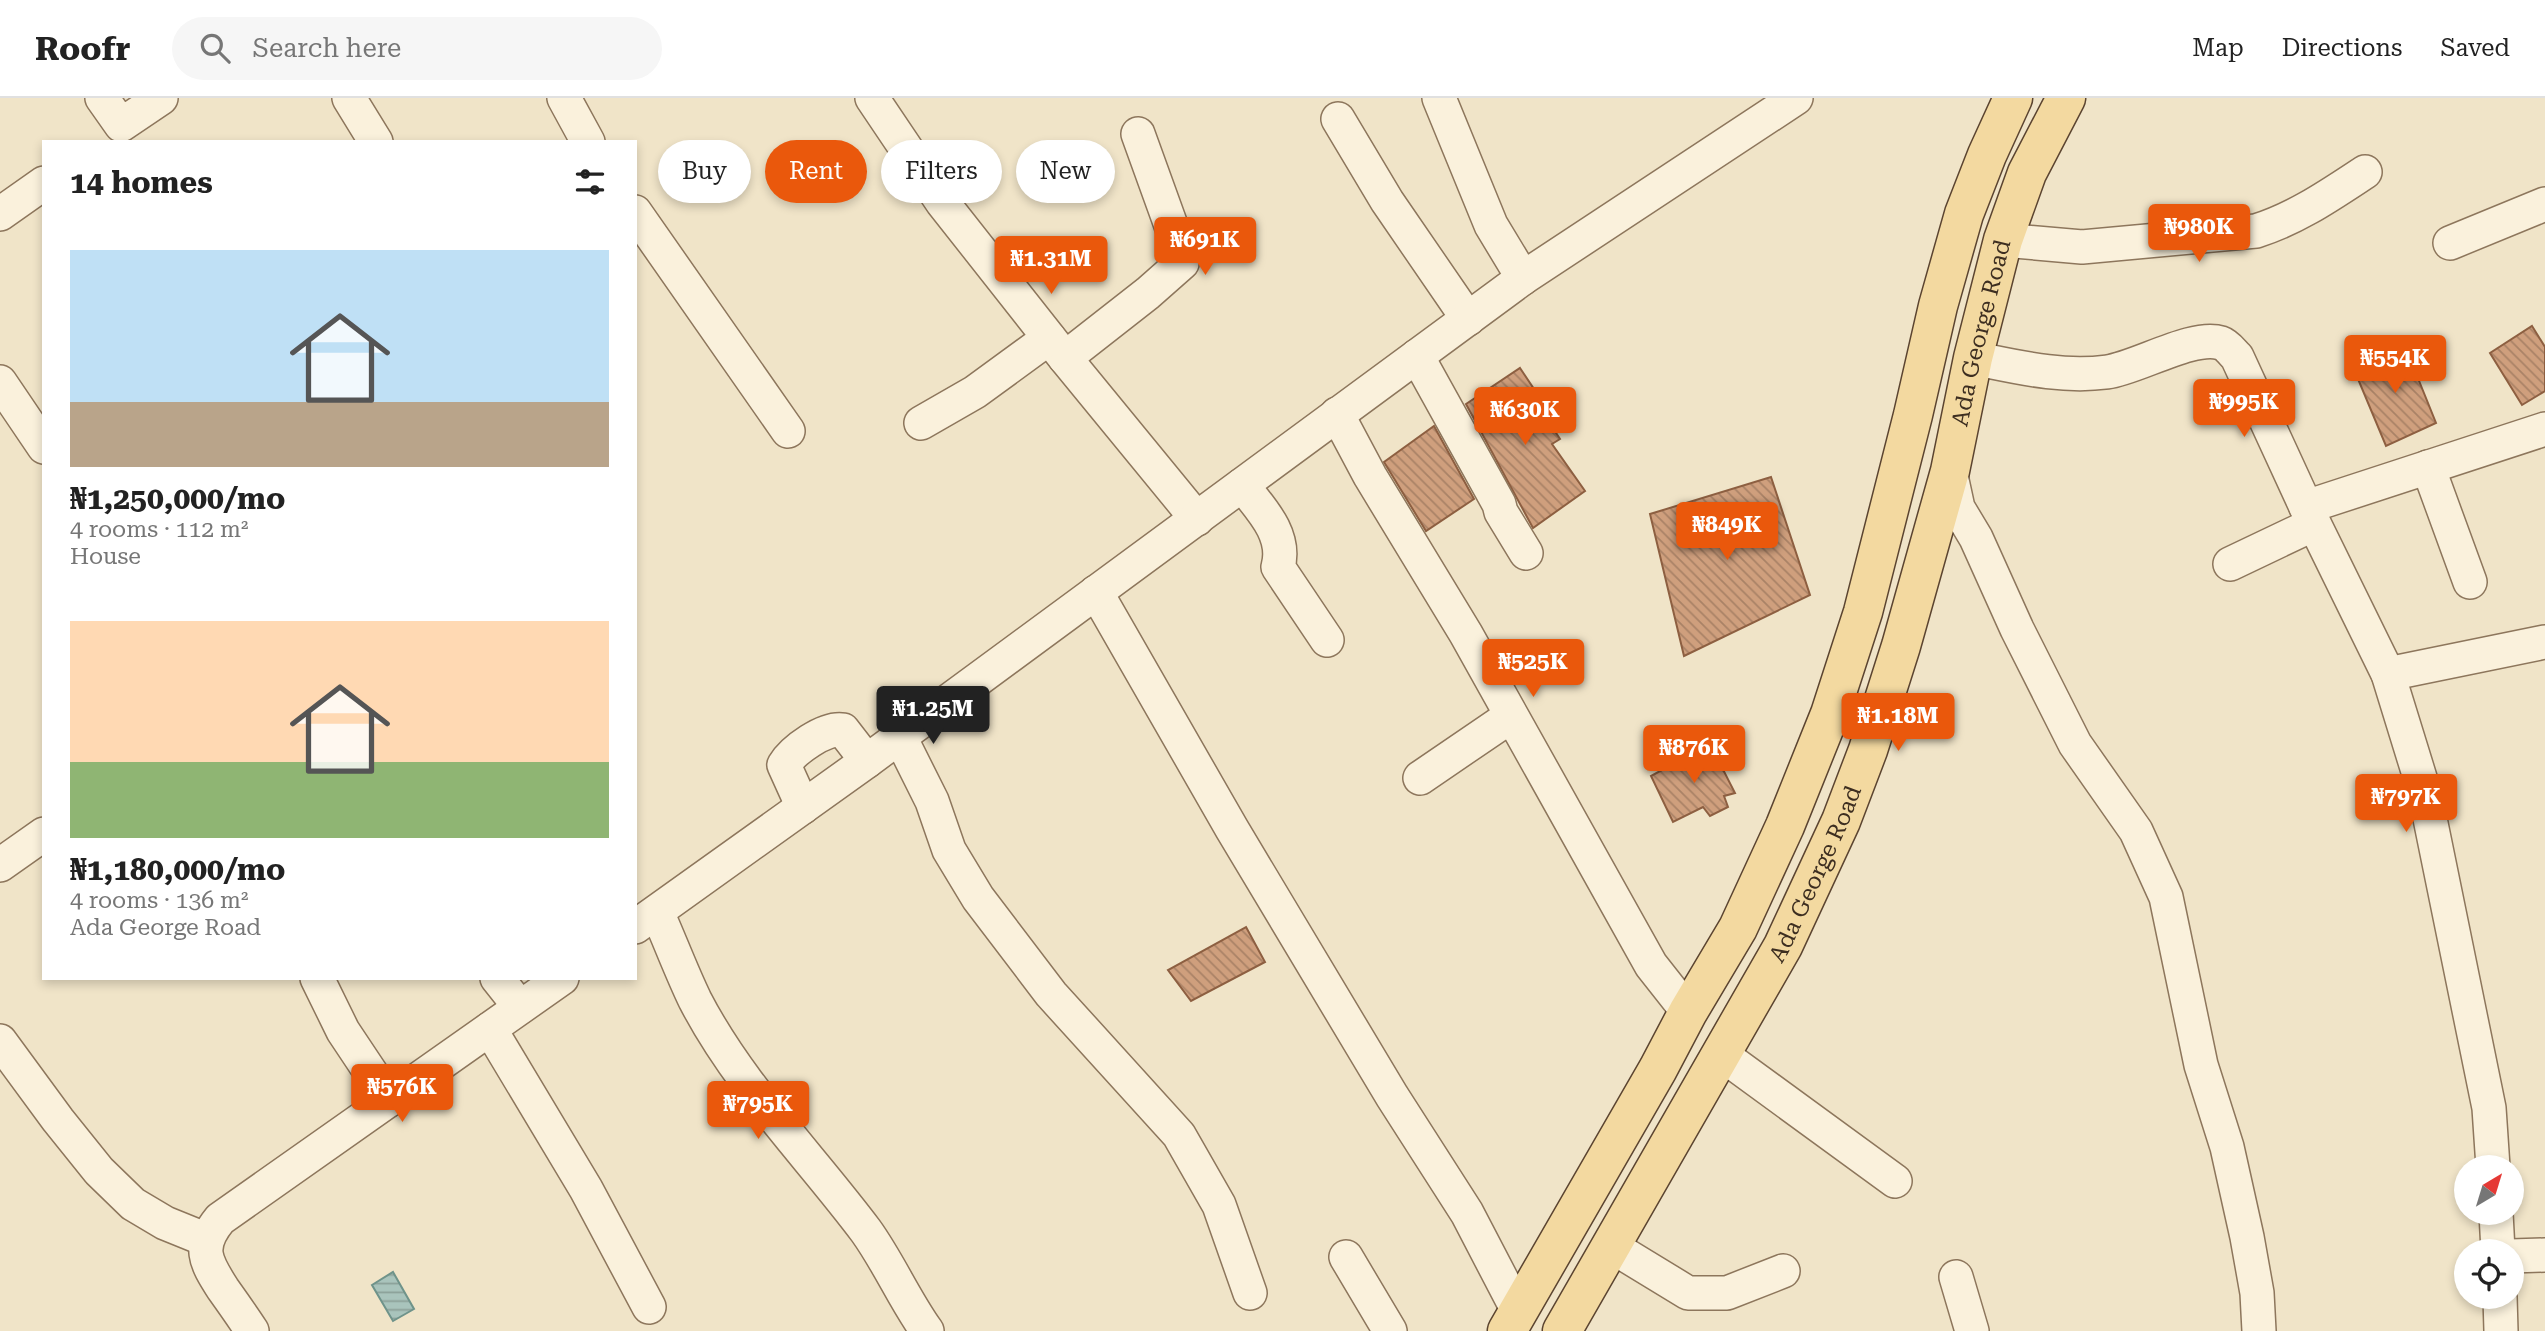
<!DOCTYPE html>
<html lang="en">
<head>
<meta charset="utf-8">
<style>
	:root { --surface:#fff; --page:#f6f6f6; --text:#222; --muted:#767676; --line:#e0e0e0; --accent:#ea580c }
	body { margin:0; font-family:"Roboto Serif",serif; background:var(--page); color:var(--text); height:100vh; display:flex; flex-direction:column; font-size:26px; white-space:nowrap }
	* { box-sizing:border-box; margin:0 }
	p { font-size:23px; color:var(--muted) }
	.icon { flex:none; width:38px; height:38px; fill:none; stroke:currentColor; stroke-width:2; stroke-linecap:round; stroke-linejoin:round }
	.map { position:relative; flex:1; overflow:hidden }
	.details { position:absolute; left:42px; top:42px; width:595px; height:840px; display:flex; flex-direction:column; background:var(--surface); border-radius:0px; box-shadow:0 4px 10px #0003 }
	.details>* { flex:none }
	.guide { position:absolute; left:658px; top:42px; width:665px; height:63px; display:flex; gap:14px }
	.needle { width:46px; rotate:38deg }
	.fabs { position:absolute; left:2454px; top:1057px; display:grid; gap:14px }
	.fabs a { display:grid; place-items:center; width:70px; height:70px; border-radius:50%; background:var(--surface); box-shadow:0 4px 10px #0003; font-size:35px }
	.price { position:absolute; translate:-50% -60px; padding:0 16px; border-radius:7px; background:var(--accent); color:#fff; font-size:23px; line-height:46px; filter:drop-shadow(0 2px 4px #0008) }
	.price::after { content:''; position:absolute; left:50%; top:42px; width:21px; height:16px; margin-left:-10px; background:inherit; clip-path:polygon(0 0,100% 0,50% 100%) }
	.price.active { background:#222; color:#fff }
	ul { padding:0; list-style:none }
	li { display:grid; align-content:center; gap:14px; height:371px; padding:0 28px }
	li span { display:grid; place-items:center; height:217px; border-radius:0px; color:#555 }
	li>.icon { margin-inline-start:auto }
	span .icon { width:126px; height:126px; fill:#fffc; stroke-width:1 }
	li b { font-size:30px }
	h2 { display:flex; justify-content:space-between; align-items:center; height:84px; padding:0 28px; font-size:30px }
	.tag { padding:0 24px; border-radius:32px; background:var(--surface); box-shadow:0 4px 10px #0003; font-size:24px; line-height:63px }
	.tag.active { background:var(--accent); color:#fff }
	header { display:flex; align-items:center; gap:42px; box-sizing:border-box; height:98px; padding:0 35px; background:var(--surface); border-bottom:2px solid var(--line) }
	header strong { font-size:33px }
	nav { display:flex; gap:38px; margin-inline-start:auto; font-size:24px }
	.search { width:490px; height:63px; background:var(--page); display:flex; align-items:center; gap:18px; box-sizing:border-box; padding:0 24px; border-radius:38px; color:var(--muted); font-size:26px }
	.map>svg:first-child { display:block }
	.water { fill:url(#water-rules); stroke:#6f938a; stroke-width:2 }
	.building { fill:url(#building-back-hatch); stroke:#8d5f41; stroke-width:2 }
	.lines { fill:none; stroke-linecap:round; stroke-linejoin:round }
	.minor-casing { stroke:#8d765c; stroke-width:36 }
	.major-casing { stroke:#5b4430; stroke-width:41 }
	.minor { stroke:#faf1dc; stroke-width:33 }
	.major { stroke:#f3d9a0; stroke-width:38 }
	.labels { text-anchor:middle; stroke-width:6; stroke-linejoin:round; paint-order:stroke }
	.street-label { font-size:23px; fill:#3d2e20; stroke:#f7eed8 }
</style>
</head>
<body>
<header>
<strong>Roofr</strong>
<div class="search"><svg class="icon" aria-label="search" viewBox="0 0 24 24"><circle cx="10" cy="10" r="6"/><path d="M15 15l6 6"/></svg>Search here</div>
<nav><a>Map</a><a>Directions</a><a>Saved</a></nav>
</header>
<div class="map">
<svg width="2545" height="1233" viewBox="0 0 2545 1233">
	<defs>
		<pattern id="water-rules" width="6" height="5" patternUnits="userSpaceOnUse" patternTransform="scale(1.75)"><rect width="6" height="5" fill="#a9c4bc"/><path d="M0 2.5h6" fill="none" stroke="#8ba098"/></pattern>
		<pattern id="building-back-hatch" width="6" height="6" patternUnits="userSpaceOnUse" patternTransform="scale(1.75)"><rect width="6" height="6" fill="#cf9f7d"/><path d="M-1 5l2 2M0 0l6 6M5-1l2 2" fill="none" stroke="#a98266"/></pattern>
	</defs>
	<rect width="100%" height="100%" fill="#f0e4c8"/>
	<path class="water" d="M393,1174L414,1211L393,1223L372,1187Z"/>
	<g class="building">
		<path d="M2532,228L2545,249V293L2522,307L2490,255Z"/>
		<path d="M2405,248L2436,325L2386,348L2353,269Z"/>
		<path d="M1520,270L1542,303L1537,306L1560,341L1552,346L1585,393L1533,430L1466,306Z"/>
		<path d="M1434,328L1474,401L1426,433L1384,364Z"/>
		<path d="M1771,379L1810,497L1684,558L1650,416Z"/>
		<path d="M1710,646L1735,695L1724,698L1728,709L1710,718L1703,709L1673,724L1651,678Z"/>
		<path d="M1246,829L1265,864L1191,903L1168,872Z"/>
	</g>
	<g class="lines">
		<defs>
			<g id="minor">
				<path d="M102,0L121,27L161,0"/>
				<path d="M349,0L376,44"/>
				<path d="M564,0L588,44"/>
				<path d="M872,0L942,104L1065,260L1197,421"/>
				<path d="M1439,0L1491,127L1523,180"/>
				<path d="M1338,21L1387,103L1468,221"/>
				<path d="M635,114L788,333"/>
				<path d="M0,116L44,85"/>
				<path d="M2003,142L2082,149L2256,133C2297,120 2330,97 2365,74"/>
				<path d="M2450,145L2545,106"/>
				<path d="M1417,258L1499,406L1501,414L1526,455"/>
				<path d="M1065,260L1148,195L1182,165L1181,155L1138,36"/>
				<path d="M1973,260C2018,269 2061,280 2107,274C2137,270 2193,236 2221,245C2227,247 2232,254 2237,259L2306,409L2388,576L2425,696L2489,1010L2493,1069"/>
				<path d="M0,284L44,349"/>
				<path d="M1337,316L1370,378L1466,536L1651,867L1688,914"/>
				<path d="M921,325L975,294L1049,240"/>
				<path d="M2428,369L2470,484"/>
				<path d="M1950,373L1958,410L1976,440L2017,531L2075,646L2136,733L2166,799L2201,967L2227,1049L2247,1139L2257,1195L2259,1233"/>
				<path d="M1242,387C1261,411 1287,437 1278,469L1327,542"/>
				<path d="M2306,409L2545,331"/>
				<path d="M2230,466L2314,426"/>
				<path d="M1096,494L1232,731L1392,998L1467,1115L1518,1213"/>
				<path d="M2388,576L2545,544"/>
				<path d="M900,639L932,703L949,752L978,800L1051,896L1179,1037L1219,1107L1250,1195"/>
				<path d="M1420,680L1511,618"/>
				<path d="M803,709L784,667C793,652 825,629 843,632L867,663"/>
				<path d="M0,767L44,736"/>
				<path d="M657,814C670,843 681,873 695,902C739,987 809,1057 866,1133C889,1165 904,1201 927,1233"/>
				<path d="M635,829L867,663L1523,180L1796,0"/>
				<path d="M317,880L343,933L389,1002"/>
				<path d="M497,880L520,909"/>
				<path d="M490,931L586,1091L649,1209"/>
				<path d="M0,943L58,1022L99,1073L133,1106L165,1125L207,1142"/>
				<path d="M1721,956L1895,1083"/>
				<path d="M2496,1115L2498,1153"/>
				<path d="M1611,1148L1688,1195H1727L1783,1173"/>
				<path d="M2511,1158L2545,1157"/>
				<path d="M1346,1159L1390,1233"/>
				<path d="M1956,1179L1972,1233"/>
				<path d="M2500,1199L2501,1233"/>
				<path d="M252,1233C243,1219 233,1205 223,1191C205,1163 197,1149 220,1121L562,880"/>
			</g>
			<g id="major">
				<path d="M1507,1233L1658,971L1688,914L1738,830L1785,728L1830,616L1863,514L1913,317L1938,208L1964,116L1987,57L2013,0"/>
				<path id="s1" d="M1562,1233L1783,848L1841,723L1868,652L1901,548L1950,373L1973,260L2003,142L2027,75L2066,0"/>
			</g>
		</defs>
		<use href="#minor" class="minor-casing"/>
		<use href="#major" class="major-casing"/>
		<use href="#minor" class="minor"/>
		<use href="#major" class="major"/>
	</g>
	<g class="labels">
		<g class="street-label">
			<text dy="8" stroke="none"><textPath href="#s1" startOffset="1090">Ada George Road</textPath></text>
			<text dy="8" stroke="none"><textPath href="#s1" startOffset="523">Ada George Road</textPath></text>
		</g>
	</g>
</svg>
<div class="fabs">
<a><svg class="needle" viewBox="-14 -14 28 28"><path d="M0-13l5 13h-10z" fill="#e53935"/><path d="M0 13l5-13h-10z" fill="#767676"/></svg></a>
<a><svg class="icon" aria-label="locate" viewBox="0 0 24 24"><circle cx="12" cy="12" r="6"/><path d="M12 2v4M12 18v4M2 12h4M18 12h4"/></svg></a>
</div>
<b class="price" style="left:2199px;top:166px">₦980K</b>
<b class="price" style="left:1205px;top:179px">₦691K</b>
<b class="price" style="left:1051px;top:198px">₦1.31M</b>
<b class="price" style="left:2395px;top:297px">₦554K</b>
<b class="price" style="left:2244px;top:341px">₦995K</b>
<b class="price" style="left:1525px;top:349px">₦630K</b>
<b class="price" style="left:1727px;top:464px">₦849K</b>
<b class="price" style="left:1533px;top:601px">₦525K</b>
<b class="price active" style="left:933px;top:648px">₦1.25M</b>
<b class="price" style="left:1898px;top:655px">₦1.18M</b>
<b class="price" style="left:1694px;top:687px">₦876K</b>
<b class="price" style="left:2406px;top:736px">₦797K</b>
<b class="price" style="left:402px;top:1026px">₦576K</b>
<b class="price" style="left:758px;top:1043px">₦795K</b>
<div class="guide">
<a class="tag">Buy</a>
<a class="tag active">Rent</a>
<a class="tag">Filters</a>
<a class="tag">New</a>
</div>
<section class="details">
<h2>14 homes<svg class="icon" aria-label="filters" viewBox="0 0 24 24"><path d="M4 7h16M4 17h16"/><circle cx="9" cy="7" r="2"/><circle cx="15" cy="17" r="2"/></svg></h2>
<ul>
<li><span style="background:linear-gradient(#bfe0f5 70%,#b9a48a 0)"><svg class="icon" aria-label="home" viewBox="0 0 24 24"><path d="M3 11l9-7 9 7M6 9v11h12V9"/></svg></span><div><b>₦1,250,000/mo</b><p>4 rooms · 112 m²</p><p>House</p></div></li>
<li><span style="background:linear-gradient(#ffd9b3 65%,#8fb573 0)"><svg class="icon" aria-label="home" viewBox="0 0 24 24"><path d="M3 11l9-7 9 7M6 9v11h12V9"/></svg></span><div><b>₦1,180,000/mo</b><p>4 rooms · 136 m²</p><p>Ada George Road</p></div></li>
</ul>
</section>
</div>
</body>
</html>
